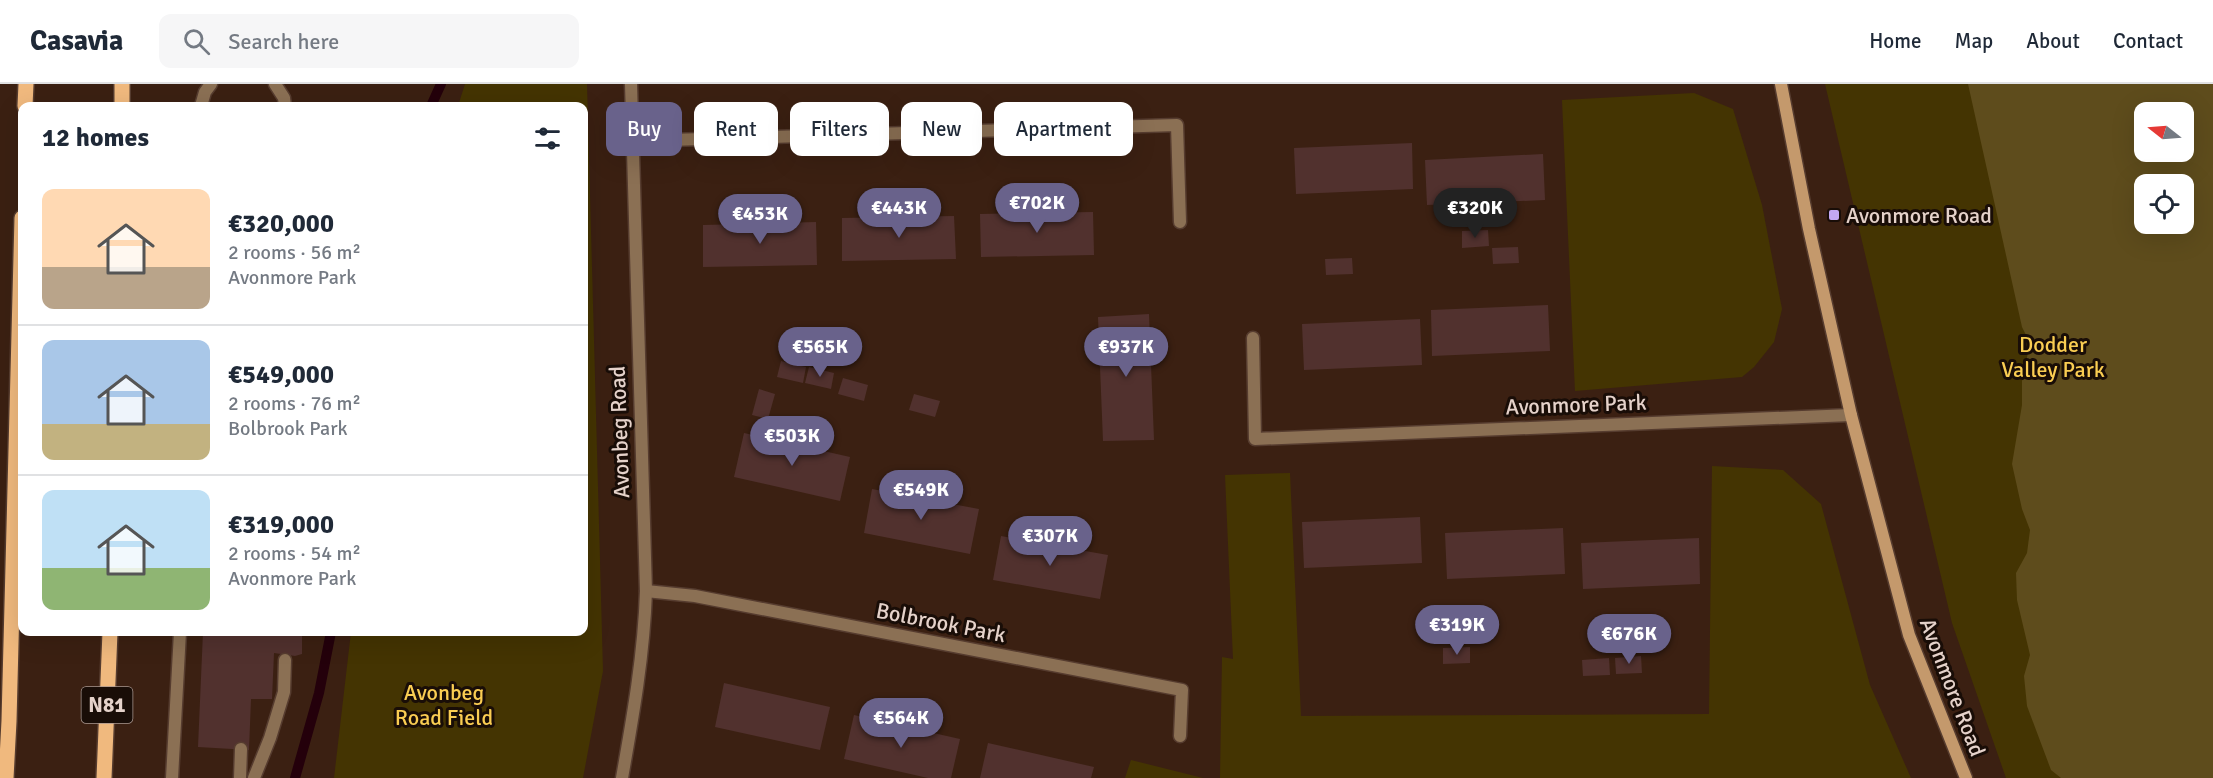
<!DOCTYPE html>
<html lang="en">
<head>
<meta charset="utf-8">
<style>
	:root { --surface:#fff; --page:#f6f6f7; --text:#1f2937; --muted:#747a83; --line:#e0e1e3; --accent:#69628b }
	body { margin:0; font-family:Signika,sans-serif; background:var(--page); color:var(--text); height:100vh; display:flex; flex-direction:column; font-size:22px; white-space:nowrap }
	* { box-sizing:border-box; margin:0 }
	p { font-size:20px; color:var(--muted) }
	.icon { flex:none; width:33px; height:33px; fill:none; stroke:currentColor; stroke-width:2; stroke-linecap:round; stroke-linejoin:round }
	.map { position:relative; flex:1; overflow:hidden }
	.panel { position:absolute; left:18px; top:18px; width:570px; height:534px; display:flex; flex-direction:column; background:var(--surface); border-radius:12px; box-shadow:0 6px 24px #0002 }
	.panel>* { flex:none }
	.top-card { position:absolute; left:606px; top:18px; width:570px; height:54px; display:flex; gap:12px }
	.needle { width:39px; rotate:287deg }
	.tools { position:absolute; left:2134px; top:18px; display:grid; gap:12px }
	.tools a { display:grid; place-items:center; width:60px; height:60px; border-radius:12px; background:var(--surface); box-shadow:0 6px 24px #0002; font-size:30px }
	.price { position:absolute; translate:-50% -51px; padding:0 14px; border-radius:21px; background:var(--accent); color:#fff; font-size:20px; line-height:39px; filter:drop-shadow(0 2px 3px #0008) }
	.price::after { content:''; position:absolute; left:50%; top:36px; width:18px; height:14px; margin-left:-9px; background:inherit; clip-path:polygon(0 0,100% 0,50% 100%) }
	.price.current { background:#222; color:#fff }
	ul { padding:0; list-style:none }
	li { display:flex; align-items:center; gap:18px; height:150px; padding:0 24px }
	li+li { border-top:2px solid var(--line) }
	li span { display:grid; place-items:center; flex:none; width:168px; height:120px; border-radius:12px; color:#555 }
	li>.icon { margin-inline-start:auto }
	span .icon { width:72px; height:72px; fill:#fffc; stroke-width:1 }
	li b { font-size:26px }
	h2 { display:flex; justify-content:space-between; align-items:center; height:72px; padding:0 24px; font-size:26px }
	.pill { padding:0 21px; border-radius:12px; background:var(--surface); box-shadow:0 6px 24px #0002; font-size:21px; line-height:54px }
	.pill.current { background:var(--accent); color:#fff }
	header { display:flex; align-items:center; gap:36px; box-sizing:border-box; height:84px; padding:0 30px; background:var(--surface); border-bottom:2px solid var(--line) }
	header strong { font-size:28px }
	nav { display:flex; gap:33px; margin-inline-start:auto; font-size:21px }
	.search { width:420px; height:54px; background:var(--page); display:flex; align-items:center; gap:15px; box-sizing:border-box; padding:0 21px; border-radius:12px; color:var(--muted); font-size:22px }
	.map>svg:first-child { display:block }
	.green { fill:#443402; fill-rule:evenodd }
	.forest { fill:#5e4c1c; fill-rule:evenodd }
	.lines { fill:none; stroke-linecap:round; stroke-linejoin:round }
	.stream { stroke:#24000b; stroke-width:10 }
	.building { fill:#51312e }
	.lane-casing { stroke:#563c2f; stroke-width:15 }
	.street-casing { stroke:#563c2f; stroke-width:15 }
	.secondary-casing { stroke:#563c2f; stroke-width:15 }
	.primary-casing { stroke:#563c2f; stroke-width:18 }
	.lane { stroke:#8b7054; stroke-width:12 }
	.street { stroke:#8b7054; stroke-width:12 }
	.secondary { stroke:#c4996c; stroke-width:12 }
	.primary { stroke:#f0b97e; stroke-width:15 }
	.poi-dot { fill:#c3a7f2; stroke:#190d07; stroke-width:2 }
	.labels { text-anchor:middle; stroke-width:6; stroke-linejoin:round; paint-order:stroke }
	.shield { fill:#190d07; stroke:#a89790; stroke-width:1.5 }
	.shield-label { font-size:21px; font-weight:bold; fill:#e5d2ca }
	.poi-label { font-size:22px; fill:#e5d2ca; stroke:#190d07; text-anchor:start }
	.park-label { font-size:22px; fill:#facd52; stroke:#190d07 }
	.street-label { font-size:22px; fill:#e5d2ca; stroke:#190d07 }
</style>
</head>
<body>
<header>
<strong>Casavia</strong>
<div class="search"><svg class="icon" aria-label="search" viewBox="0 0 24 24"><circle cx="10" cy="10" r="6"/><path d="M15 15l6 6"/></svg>Search here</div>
<nav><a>Home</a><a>Map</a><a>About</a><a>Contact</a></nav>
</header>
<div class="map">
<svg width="2213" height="694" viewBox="0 0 2213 694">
	<rect width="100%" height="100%" fill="#3b2012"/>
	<g class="green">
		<path d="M465,0H587L603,587L583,694H334L351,548H584V22H458Z"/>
		<path d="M1825,0H2213V694H2006L1952,539ZM2145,28H2184V68H2145ZM2145,100H2184V140H2145Z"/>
		<path d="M1694,9L1733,25L1762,121L1782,225L1774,258L1754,283L1742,293L1575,307L1562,16Z"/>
		<path d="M1712,382L1783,386L1821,420L1870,601L1911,694H1220L1222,573L1233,575L1225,391L1290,389L1301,632L1709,630Z"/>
		<path d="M1131,676L1203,694H1125Z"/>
	</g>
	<path class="forest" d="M1968,0H2213V694H2061L2051,686L2027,622L2024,592L2030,571L2017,516L2016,489L2027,469L2030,446L2022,425L2012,380L2022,321V297L2030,259L2022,243ZM2145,28H2184V68H2145ZM2145,100H2184V140H2145Z"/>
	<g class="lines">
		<g class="stream">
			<path d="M431,22L441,0"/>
			<path d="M295,694L319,609L331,548"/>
		</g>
	</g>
	<g class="building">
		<path d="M1412,59L1413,105L1296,110L1294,64Z"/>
		<path d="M1543,70L1545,116L1427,121L1425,76Z"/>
		<path d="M1093,128L1094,171L981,173L980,130Z"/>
		<path d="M954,132L956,175L842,177V134Z"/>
		<path d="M816,138L817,181L703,183V141Z"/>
		<path d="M1488,146L1489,162L1462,164V147Z"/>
		<path d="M1518,163L1519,179L1493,180L1492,164Z"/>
		<path d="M1352,174L1353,190L1326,191L1325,175Z"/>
		<path d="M1548,221L1550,267L1432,272L1431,226Z"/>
		<path d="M1149,230L1154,356L1103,357L1098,233Z"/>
		<path d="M1420,235L1422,281L1304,286L1302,240Z"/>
		<path d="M781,277L806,283L803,299L777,293Z"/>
		<path d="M809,283L834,289L831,305L805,299Z"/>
		<path d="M843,294L868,301L864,317L838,310Z"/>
		<path d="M759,305L775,310L768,335L752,331Z"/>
		<path d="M914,310L940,317L935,333L909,326Z"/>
		<path d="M744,349L850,373L840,417L734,393Z"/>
		<path d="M872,405L979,425L970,470L864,449Z"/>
		<path d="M1420,433L1422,479L1304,484L1302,438Z"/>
		<path d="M1563,444L1565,490L1447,495L1445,449Z"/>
		<path d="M1001,452L1108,471L1100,515L993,496Z"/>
		<path d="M1699,454L1700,500L1583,505L1581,459Z"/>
		<path d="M203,548H302V570L295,572L274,569L272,615H251L249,666L198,663Z"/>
		<path d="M1470,563V579L1443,580V564Z"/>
		<path d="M1641,572L1642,589L1616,590L1615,574Z"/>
		<path d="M1609,574L1610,591L1583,592L1582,576Z"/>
		<path d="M724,599L830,623L820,666L715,643Z"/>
		<path d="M854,631L960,655L951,694H928L844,675Z"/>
		<path d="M988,659L1094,683L1091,694H980Z"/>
	</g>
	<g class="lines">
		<defs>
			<g id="lane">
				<path d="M172,694L180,548"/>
				<path d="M240,694L241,665"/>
				<path d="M254,694L270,654L284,608L285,576"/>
			</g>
			<g id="street">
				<path d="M275,0L284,14L285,22"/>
				<path d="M201,22L205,8L211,0"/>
				<path d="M634,57L1177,41L1180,138"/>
				<path d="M1253,254L1255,355L1851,331"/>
				<path d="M646,507L695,512L1182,606L1180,652"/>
				<path d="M622,694C633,632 644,570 646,507L631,0"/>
			</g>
			<path id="secondary" d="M1781,0L1809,145L1851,331L1889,475L1909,551L1966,694"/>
			<g id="primary">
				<path d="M25,22L26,0"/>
				<path d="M122,22V0"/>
				<path d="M6,694L9,637L22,134"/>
				<path d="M104,694L110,548"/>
			</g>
		</defs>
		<use href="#lane" class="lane-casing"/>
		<use href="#street" class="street-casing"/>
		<use href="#secondary" class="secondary-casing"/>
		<use href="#primary" class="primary-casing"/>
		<use href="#lane" class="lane"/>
		<use href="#street" class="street"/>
		<use href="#secondary" class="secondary"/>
		<use href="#primary" class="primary"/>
	</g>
	<rect class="poi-dot" x="1828" y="125" width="12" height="12" rx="3"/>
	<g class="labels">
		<rect class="shield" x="81.5" y="603" width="51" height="36" rx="4.5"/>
		<g class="shield-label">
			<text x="107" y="628">N81</text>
		</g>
		<g class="poi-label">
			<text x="1846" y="139">Avonmore Road</text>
		</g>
		<g class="park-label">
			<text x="2053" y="268">Dodder<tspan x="2053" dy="25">Valley Park</tspan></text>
			<text x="444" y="616">Avonbeg<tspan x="444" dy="25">Road Field</tspan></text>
		</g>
		<g class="street-label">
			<text transform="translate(1576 320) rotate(-2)" y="8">Avonmore Park</text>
			<text transform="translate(619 348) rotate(-92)" y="8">Avonbeg Road</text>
			<text transform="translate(941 538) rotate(11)" y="8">Bolbrook Park</text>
			<text transform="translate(1953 603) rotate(69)" y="8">Avonmore Road</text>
		</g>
	</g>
</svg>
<div class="tools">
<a><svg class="needle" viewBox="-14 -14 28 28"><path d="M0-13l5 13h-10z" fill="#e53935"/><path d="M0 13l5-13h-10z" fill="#747a83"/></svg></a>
<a><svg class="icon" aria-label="locate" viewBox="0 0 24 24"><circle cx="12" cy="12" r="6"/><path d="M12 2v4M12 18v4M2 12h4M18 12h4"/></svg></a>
</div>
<b class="price" style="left:1037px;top:150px">€702K</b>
<b class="price" style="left:899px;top:155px">€443K</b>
<b class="price current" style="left:1475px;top:155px">€320K</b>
<b class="price" style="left:760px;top:161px">€453K</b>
<b class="price" style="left:820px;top:294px">€565K</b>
<b class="price" style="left:1126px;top:294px">€937K</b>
<b class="price" style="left:792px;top:383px">€503K</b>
<b class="price" style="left:921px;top:437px">€549K</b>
<b class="price" style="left:1050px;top:483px">€307K</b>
<b class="price" style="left:1457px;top:572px">€319K</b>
<b class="price" style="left:1629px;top:581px">€676K</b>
<b class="price" style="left:901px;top:665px">€564K</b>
<div class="top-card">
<a class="pill current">Buy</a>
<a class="pill">Rent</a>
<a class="pill">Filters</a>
<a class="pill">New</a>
<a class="pill">Apartment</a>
</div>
<section class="panel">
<h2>12 homes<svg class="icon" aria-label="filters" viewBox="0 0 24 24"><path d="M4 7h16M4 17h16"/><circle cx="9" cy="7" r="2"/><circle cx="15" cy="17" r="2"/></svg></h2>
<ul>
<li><span style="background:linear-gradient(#ffd9b3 65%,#b9a48a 0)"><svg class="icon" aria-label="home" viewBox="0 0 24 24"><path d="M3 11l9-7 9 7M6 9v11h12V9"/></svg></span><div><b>€320,000</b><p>2 rooms · 56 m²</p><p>Avonmore Park</p></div></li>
<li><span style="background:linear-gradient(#a9c7e8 70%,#c2b280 0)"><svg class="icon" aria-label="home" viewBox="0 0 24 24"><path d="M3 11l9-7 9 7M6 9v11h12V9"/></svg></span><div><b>€549,000</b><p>2 rooms · 76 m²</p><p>Bolbrook Park</p></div></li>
<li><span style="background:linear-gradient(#bfe0f5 65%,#8fb573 0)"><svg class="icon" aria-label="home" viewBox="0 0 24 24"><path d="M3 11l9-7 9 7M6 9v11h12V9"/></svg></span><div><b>€319,000</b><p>2 rooms · 54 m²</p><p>Avonmore Park</p></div></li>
</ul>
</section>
</div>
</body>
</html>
